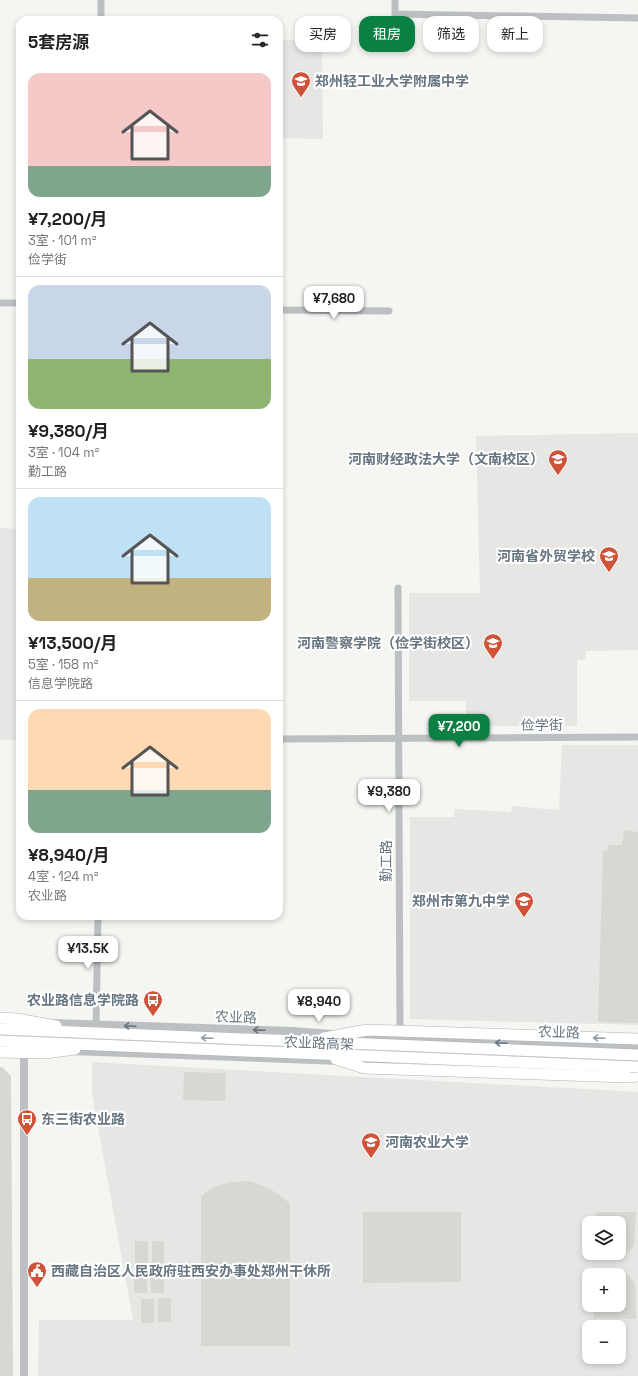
<!DOCTYPE html>
<html lang="zh">
<head>
<meta charset="utf-8">
<style>
	:root { --surface:#fff; --page:#f6f6f6; --text:#222; --muted:#767676; --line:#e0e0e0; --accent:#0b8043 }
	body { margin:0; font-family:"Space Grotesk","Noto Sans SC",sans-serif; background:var(--page); color:var(--text); height:100vh; display:flex; flex-direction:column; font-size:15px; white-space:nowrap }
	* { box-sizing:border-box; margin:0 }
	p { font-size:13px; color:var(--muted) }
	.icon { flex:none; width:22px; height:22px; fill:none; stroke:currentColor; stroke-width:2; stroke-linecap:round; stroke-linejoin:round }
	.map { position:relative; flex:1; overflow:hidden }
	.sheet { position:absolute; left:16px; top:16px; width:267px; height:904px; display:flex; flex-direction:column; background:var(--surface); border-radius:12px; box-shadow:0 2px 6px #0003 }
	.sheet>* { flex:none }
	.banner { position:absolute; left:295px; top:16px; width:283px; height:36px; display:flex; gap:8px }
	.tools { position:absolute; left:582px; top:1216px; display:grid; gap:8px }
	.tools a { display:grid; place-items:center; width:44px; height:44px; border-radius:8px; background:var(--surface); box-shadow:0 2px 6px #0003; font-size:20px }
	.price { position:absolute; translate:-50% -34px; padding:0 9px; border-radius:8px; background:#fff; color:#222; font-size:13px; line-height:26px; filter:drop-shadow(0 1px 2px #0008) }
	.price::after { content:''; position:absolute; left:50%; top:24px; width:12px; height:9px; margin-left:-6px; background:inherit; clip-path:polygon(0 0,100% 0,50% 100%) }
	.price.selected { background:var(--accent); color:#fff }
	ul { padding:0; list-style:none }
	li { display:grid; align-content:center; gap:8px; height:212px; padding:0 12px }
	li+li { border-top:1px solid var(--line) }
	li span { display:grid; place-items:center; height:124px; border-radius:12px; color:#555 }
	li>.icon { margin-inline-start:auto }
	span .icon { width:72px; height:72px; fill:#fffc; stroke-width:1 }
	li b { font-size:17px }
	h2 { display:flex; justify-content:space-between; align-items:center; height:48px; padding:0 12px; font-size:17px }
	.tag { padding:0 14px; border-radius:12px; background:var(--surface); box-shadow:0 2px 6px #0003; font-size:14px; line-height:36px }
	.tag.selected { background:var(--accent); color:#fff }
	.map>svg:first-child { display:block }
	.built { fill:#e6e6e5; fill-rule:evenodd }
	.green { fill:#d5d9d2 }
	.lines { fill:none; stroke-linecap:round; stroke-linejoin:round }
	.trunk-casing { stroke:#b0b3b6; stroke-width:12 }
	.minor { stroke:#bcc0c3; stroke-width:7 }
	.tertiary { stroke:#bcc0c3; stroke-width:8 }
	.trunk { stroke:#fff; stroke-width:11 }
	.trunk-bridge-casing { stroke:#b0b3b6; stroke-width:12; stroke-linecap:butt }
	.trunk-bridge { stroke:#fff; stroke-width:11 }
	.oneway { stroke:#677680 }
	.oneway2 { stroke:#959fa6 }
	.labels { text-anchor:middle; stroke-width:4; stroke-linejoin:round; paint-order:stroke }
	.poi-label { font-size:14px; font-weight:bold; fill:#677680; stroke:#fff; text-anchor:end }
	.street-label { font-size:14px; fill:#677680; stroke:#fff }
</style>
</head>
<body>
<div class="map">
<svg width="638" height="1376" viewBox="0 0 638 1376">
	<rect width="100%" height="100%" fill="#f5f5f2"/>
	<g class="built">
		<path d="M279,40H322L323,139L279,138Z"/>
		<path d="M638,433V650L586,651L585,660H577V726H466V701H409V593H480L476,436Z"/>
		<path d="M0,528L20,529V740H0Z"/>
		<path d="M562,745H638V1025L410,1019V817H454V809L511,812L512,806L559,810Z"/>
		<path d="M92,1062L638,1092V1376H38L39,1320H133L92,1094ZM589,1223H619V1253H589ZM589,1275H619V1305H589ZM589,1327H619V1357H589Z"/>
	</g>
	<g class="green">
		<path d="M624,830L638,832V1023L598,1022L603,851H607L608,845H622Z"/>
		<path d="M0,1067H2L11,1076L13,1376H0Z"/>
		<path d="M184,1072L226,1073L225,1101L183,1100Z"/>
		<path d="M246,1181C264,1184 277,1192 290,1204V1346H201V1196C213,1184 229,1182 246,1181Z"/>
		<path d="M363,1212H461V1282L363,1283Z"/>
		<path d="M596,1212H636L634,1246L623,1257L595,1255V1253H619V1223H595Z"/>
		<rect x="135" y="1241" width="13" height="24"/>
		<rect x="152" y="1241" width="12" height="24"/>
		<rect x="134" y="1269" width="13" height="24"/>
		<rect x="151" y="1269" width="13" height="24"/>
		<path d="M595,1271L625,1272L635,1283L636,1319L594,1318V1305H619V1275H595Z"/>
		<rect x="158" y="1298" width="13" height="24"/>
		<rect x="141" y="1299" width="13" height="24"/>
	</g>
	<g class="lines">
		<defs>
			<path id="trunk" d="M627,1077L638,1076"/>
		</defs>
		<use href="#trunk" class="trunk-casing"/>
		<g class="minor">
			<path d="M395,0V14L638,18"/>
			<path d="M101,20V0"/>
			<path d="M0,303H20"/>
			<path d="M279,310L389,311"/>
			<path d="M398,588L400,1034"/>
			<path d="M279,739L638,737"/>
			<path d="M96,1025L98,916"/>
		</g>
		<g class="tertiary">
			<path d="M51,1023L293,1031L332,1034"/>
			<path d="M24,1025V1376"/>
			<path d="M353,1035L638,1048"/>
			<path d="M71,1051L341,1061"/>
			<path d="M353,1061L391,1062"/>
			<path d="M512,1067L551,1069"/>
		</g>
		<use href="#trunk" class="trunk"/>
		<defs>
			<g id="trunk-bridge">
				<path d="M0,1018L17,1019L56,1026"/>
				<path d="M0,1029L638,1055"/>
				<path d="M324,1038L367,1030L638,1039"/>
				<path d="M0,1041L638,1067"/>
				<path d="M0,1052L45,1053L75,1049"/>
				<path d="M336,1059L364,1068L627,1077"/>
			</g>
		</defs>
		<use href="#trunk-bridge" class="trunk-bridge-casing"/>
		<use href="#trunk-bridge" class="trunk-bridge"/>
	</g>
	<defs><path id="oneway-shaft" d="M-6 0H5M1.5-3L5.5 0L1.5 3" fill="none" stroke-width="1.6" stroke-linecap="round" stroke-linejoin="round"/></defs>
	<g class="oneway">
		<use href="#oneway-shaft" transform="translate(130 1026) rotate(-178)"/>
		<use href="#oneway-shaft" transform="translate(259 1030) rotate(-178)"/>
		<use href="#oneway-shaft" transform="translate(501 1043) rotate(-177)"/>
	</g>
	<g class="oneway2">
		<use href="#oneway-shaft" transform="translate(207 1038) rotate(-178)"/>
		<use href="#oneway-shaft" transform="translate(599 1038) rotate(-178)"/>
	</g>
	<defs>
		<symbol id="school-pin" viewBox="-11 -11 22 30"><path d="M0 17L-7.5 6A9.5 9.5 0 1 1 7.5 6Z" fill="#cf5338" stroke="#fff"/><path d="M0-5L7-2L0 1L-7-2ZM-4 1L0 2.5L4 1V4Q0 6-4 4Z" fill="#fff"/></symbol>
		<symbol id="bus-pin" viewBox="-11 -11 22 30"><path d="M0 17L-7.5 6A9.5 9.5 0 1 1 7.5 6Z" fill="#cf5338" stroke="#fff"/><path d="M-5-6H5V4H4V6H2V4H-2V6H-4V4H-5ZM-3.5-4V0h7V-4ZM-3.5 1.2v1.5H-2V1.2ZM2 1.2v1.5H3.5V1.2Z" fill="#fff"/></symbol>
		<symbol id="university-pin" viewBox="-11 -11 22 30"><path d="M0 17L-7.5 6A9.5 9.5 0 1 1 7.5 6Z" fill="#cf5338" stroke="#fff"/><path d="M0-5L7-2L0 1L-7-2ZM-4 1L0 2.5L4 1V4Q0 6-4 4Z" fill="#fff"/></symbol>
		<symbol id="civic-pin" viewBox="-11 -11 22 30"><path d="M0 17L-7.5 6A9.5 9.5 0 1 1 7.5 6Z" fill="#cf5338" stroke="#fff"/><path d="M-.6-6.5H3V-4.5H.6V-3L4-1V1h2V6H-6V1h2V-1L-.6-3ZM-1.2 2.5V6h2.4V2.5Z" fill="#fff"/></symbol>
	</defs>
	<g fill-rule="evenodd">
		<use href="#school-pin" x="290" y="70" width="22" height="30"/>
		<use href="#school-pin" x="547" y="448" width="22" height="30"/>
		<use href="#school-pin" x="598" y="545" width="22" height="30"/>
		<use href="#school-pin" x="482" y="632" width="22" height="30"/>
		<use href="#school-pin" x="513" y="890" width="22" height="30"/>
		<use href="#bus-pin" x="142" y="989" width="22" height="30"/>
		<use href="#bus-pin" x="16" y="1108" width="22" height="30"/>
		<use href="#university-pin" x="360" y="1131" width="22" height="30"/>
		<use href="#civic-pin" x="26" y="1260" width="22" height="30"/>
	</g>
	<g class="labels">
		<g class="poi-label">
			<text x="315" y="86" text-anchor="start">郑州轻工业大学附属中学</text>
			<text x="544" y="464">河南财经政法大学（文南校区）</text>
			<text x="595" y="561">河南省外贸学校</text>
			<text x="479" y="648">河南警察学院（俭学街校区）</text>
			<text x="510" y="906">郑州市第九中学</text>
			<text x="139" y="1005">农业路信息学院路</text>
			<text x="41" y="1124" text-anchor="start">东三街农业路</text>
			<text x="385" y="1147" text-anchor="start">河南农业大学</text>
			<text x="51" y="1276" text-anchor="start">西藏自治区人民政府驻西安办事处郑州干休所</text>
		</g>
		<g class="street-label">
			<text x="542" y="730">俭学街</text>
			<text transform="translate(386 861) rotate(-90)" y="5">勤工路</text>
			<text transform="translate(236 1017) rotate(2)" y="5">农业路</text>
			<text transform="translate(559 1032) rotate(2)" y="5">农业路</text>
			<text transform="translate(319 1043) rotate(2)" y="5">农业路高架</text>
		</g>
	</g>
</svg>
<div class="tools">
<a><svg class="icon" aria-label="layers" viewBox="0 0 24 24"><path d="M12 4l9 5-9 5-9-5zM3 14l9 5 9-5"/></svg></a>
<a>+</a>
<a>−</a>
</div>
<b class="price" style="left:334px;top:320px">¥7,680</b>
<b class="price selected" style="left:459px;top:748px">¥7,200</b>
<b class="price" style="left:389px;top:813px">¥9,380</b>
<b class="price" style="left:88px;top:970px">¥13.5K</b>
<b class="price" style="left:319px;top:1023px">¥8,940</b>
<div class="banner">
<a class="tag">买房</a>
<a class="tag selected">租房</a>
<a class="tag">筛选</a>
<a class="tag">新上</a>
</div>
<section class="sheet">
<h2>5套房源<svg class="icon" aria-label="filters" viewBox="0 0 24 24"><path d="M4 7h16M4 17h16"/><circle cx="9" cy="7" r="2"/><circle cx="15" cy="17" r="2"/></svg></h2>
<ul>
<li><span style="background:linear-gradient(#f6c9c9 75%,#7fa58c 0)"><svg class="icon" aria-label="home" viewBox="0 0 24 24"><path d="M3 11l9-7 9 7M6 9v11h12V9"/></svg></span><div><b>¥7,200/月</b><p>3室 · 101 m²</p><p>俭学街</p></div></li>
<li><span style="background:linear-gradient(#c9d6e8 60%,#8fb573 0)"><svg class="icon" aria-label="home" viewBox="0 0 24 24"><path d="M3 11l9-7 9 7M6 9v11h12V9"/></svg></span><div><b>¥9,380/月</b><p>3室 · 104 m²</p><p>勤工路</p></div></li>
<li><span style="background:linear-gradient(#bfe0f5 65%,#c2b280 0)"><svg class="icon" aria-label="home" viewBox="0 0 24 24"><path d="M3 11l9-7 9 7M6 9v11h12V9"/></svg></span><div><b>¥13,500/月</b><p>5室 · 158 m²</p><p>信息学院路</p></div></li>
<li><span style="background:linear-gradient(#ffd9b3 65%,#7fa58c 0)"><svg class="icon" aria-label="home" viewBox="0 0 24 24"><path d="M3 11l9-7 9 7M6 9v11h12V9"/></svg></span><div><b>¥8,940/月</b><p>4室 · 124 m²</p><p>农业路</p></div></li>
</ul>
</section>
</div>
</body>
</html>
